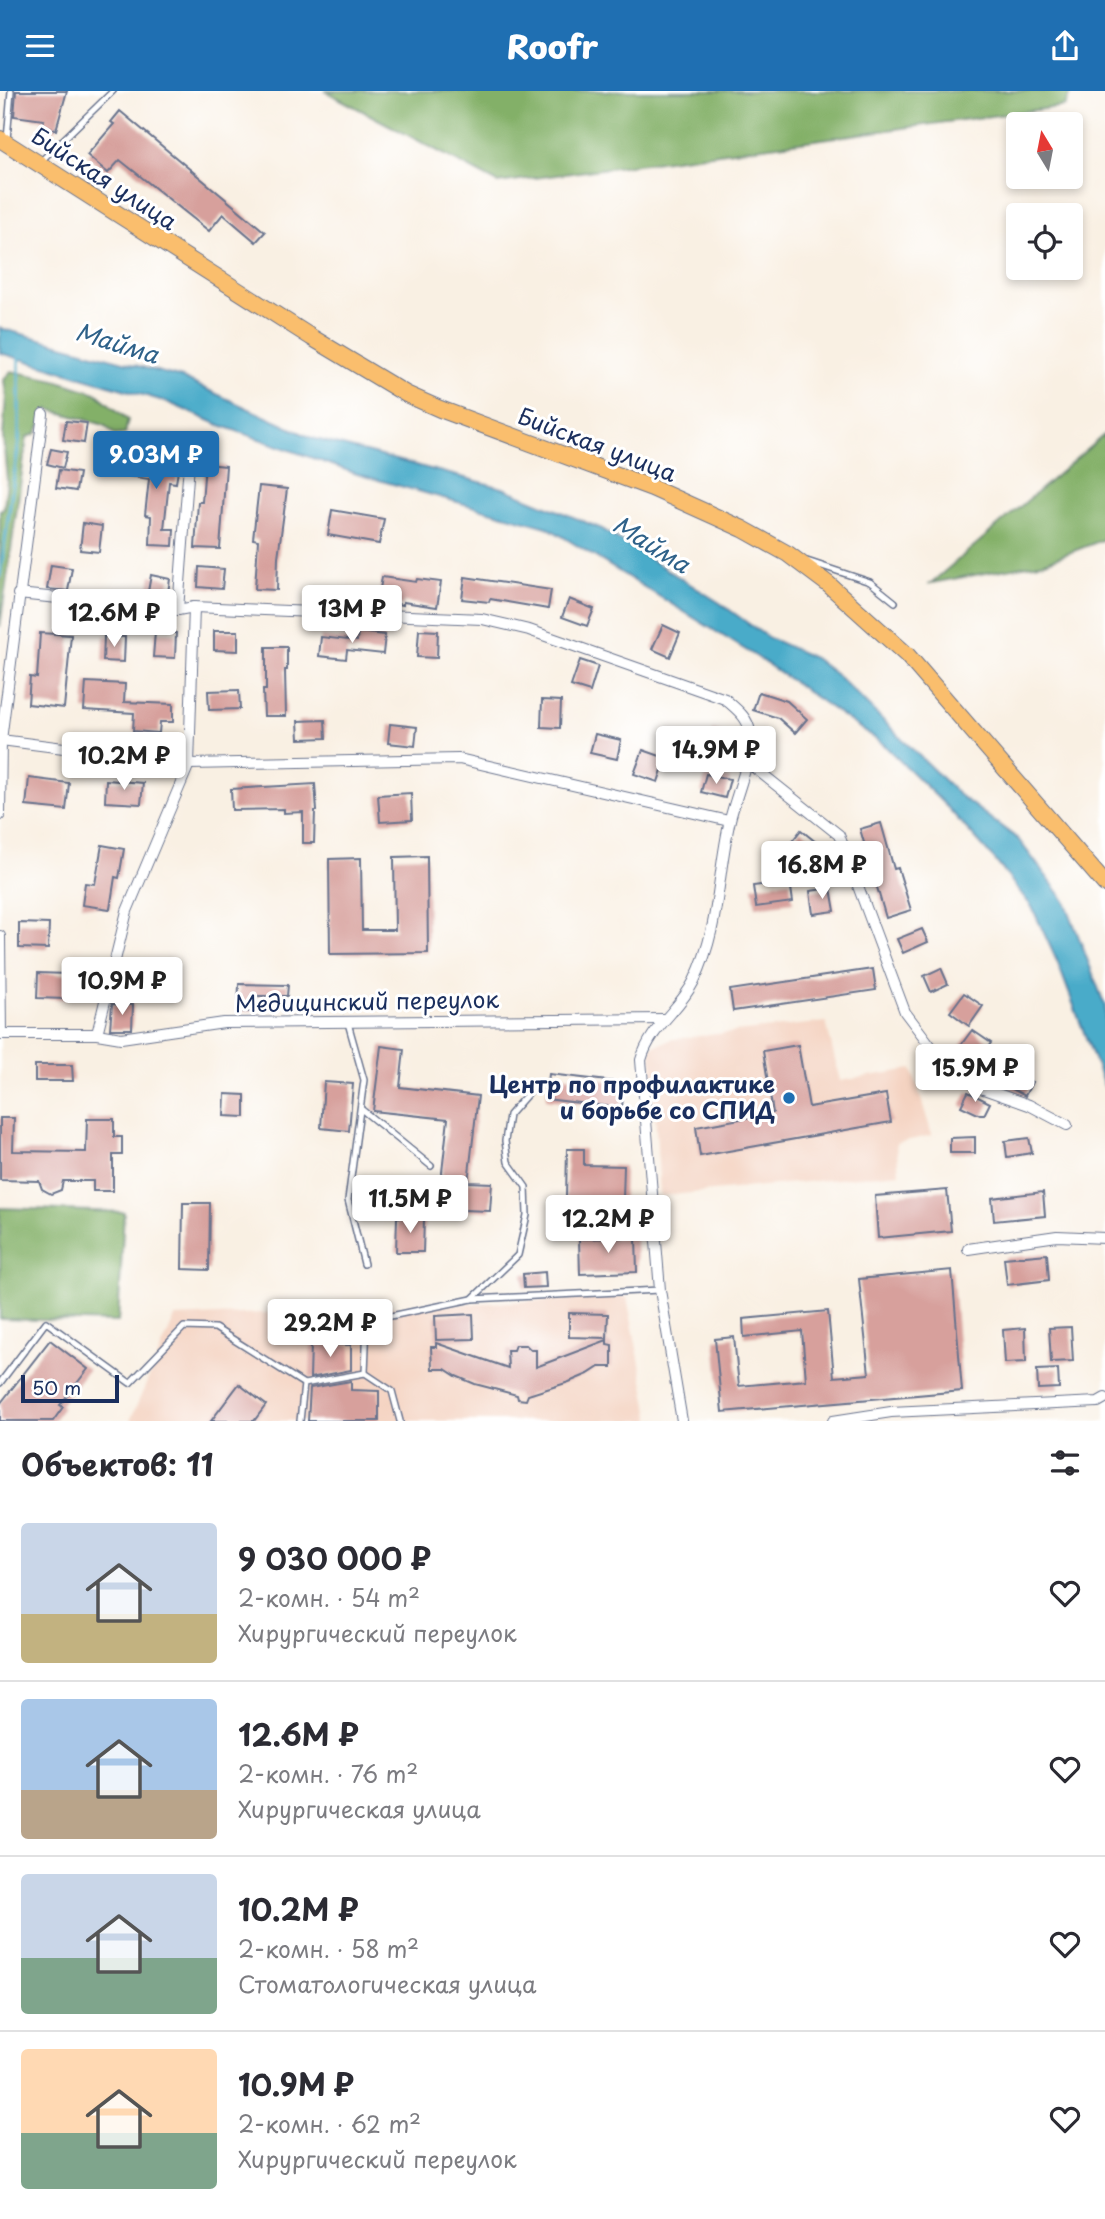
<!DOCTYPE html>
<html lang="ru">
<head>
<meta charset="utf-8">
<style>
	:root { --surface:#fff; --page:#f2f2f3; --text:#2b2b33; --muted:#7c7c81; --line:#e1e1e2; --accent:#1f6fb2 }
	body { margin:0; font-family:"Playpen Sans",sans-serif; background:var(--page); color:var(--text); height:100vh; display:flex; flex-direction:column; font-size:26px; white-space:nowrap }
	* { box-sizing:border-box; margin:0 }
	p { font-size:23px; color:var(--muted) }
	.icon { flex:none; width:38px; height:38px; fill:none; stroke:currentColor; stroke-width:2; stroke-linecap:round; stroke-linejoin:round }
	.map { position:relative; height:1330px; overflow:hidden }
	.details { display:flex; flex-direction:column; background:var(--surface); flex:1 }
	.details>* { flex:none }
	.needle { width:46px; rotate:350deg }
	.controls { position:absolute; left:1006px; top:21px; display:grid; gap:14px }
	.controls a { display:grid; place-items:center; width:77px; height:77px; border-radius:7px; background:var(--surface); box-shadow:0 4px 10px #0003; font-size:35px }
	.scale { position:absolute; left:21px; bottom:18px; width:98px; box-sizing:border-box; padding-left:7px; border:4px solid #1b2f5e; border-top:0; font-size:19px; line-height:24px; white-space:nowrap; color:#1b2f5e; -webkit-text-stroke:5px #fff; paint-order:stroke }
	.price { position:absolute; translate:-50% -60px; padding:0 16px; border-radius:7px; background:#fff; color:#222; font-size:23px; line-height:46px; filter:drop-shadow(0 2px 4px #0008) }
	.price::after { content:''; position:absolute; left:50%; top:42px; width:21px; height:16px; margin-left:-10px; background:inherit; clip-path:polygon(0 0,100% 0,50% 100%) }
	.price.on { background:var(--accent); color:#fff }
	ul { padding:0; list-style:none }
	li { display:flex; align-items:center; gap:21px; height:175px; padding:0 21px }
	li+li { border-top:2px solid var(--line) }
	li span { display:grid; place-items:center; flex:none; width:196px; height:140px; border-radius:7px; color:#555 }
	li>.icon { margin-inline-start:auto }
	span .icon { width:84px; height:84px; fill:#fffc; stroke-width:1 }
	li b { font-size:30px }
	h2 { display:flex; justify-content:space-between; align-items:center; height:84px; padding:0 21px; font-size:30px }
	header { display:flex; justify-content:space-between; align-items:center; height:91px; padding:0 21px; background:var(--accent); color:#fff; font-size:32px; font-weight:800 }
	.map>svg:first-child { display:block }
	.built { fill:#f4d3c1 }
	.forest { fill:#83b068; stroke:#4f7063; stroke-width:2 }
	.water { fill:#4aabc9; stroke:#326d94; stroke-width:2 }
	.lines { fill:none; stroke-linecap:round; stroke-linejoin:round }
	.stream { stroke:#4aabc9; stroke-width:3.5 }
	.building { fill:#d7a09c }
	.lane-casing { stroke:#69738d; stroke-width:8 }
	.street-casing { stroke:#69738d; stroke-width:12 }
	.primary-casing { stroke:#69738d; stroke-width:18 }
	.lane { stroke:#fff; stroke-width:5 }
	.street { stroke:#fff; stroke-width:10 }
	.primary { stroke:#fabe6d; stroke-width:16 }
	.poi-dot { fill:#1f6fb2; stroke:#fff; stroke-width:2.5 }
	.labels { text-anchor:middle; stroke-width:6; stroke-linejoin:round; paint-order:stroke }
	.street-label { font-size:23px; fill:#1b2f5e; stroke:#fff }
	.poi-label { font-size:23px; font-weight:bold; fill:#1b2f5e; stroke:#fff; text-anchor:end }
	.water-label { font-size:24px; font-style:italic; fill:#2e6189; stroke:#fff }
</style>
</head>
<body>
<header><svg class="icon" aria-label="menu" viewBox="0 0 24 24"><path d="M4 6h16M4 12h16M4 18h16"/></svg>Roofr<svg class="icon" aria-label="share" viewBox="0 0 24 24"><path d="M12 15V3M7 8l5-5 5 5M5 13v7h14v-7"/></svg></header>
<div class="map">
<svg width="1105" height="1330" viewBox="0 0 1105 1330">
	<rect width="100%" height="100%" fill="#fff"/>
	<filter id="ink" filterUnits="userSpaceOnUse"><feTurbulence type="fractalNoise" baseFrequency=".0143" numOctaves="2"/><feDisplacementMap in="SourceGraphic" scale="14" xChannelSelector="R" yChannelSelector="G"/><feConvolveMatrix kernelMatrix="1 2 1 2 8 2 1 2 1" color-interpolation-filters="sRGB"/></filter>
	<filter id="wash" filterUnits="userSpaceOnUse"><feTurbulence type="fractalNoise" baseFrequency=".00686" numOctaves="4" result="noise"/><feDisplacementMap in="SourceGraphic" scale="28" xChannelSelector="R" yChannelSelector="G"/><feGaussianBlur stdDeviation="1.57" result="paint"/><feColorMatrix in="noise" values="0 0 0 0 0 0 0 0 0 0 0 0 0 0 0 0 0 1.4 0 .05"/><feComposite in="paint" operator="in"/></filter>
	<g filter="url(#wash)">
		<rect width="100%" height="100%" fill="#f9f0e3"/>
		<g class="built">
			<path d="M826,931L840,990L912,978L932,1044L896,1052L899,1082L660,1105L651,956L673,948Z"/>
			<path d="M627,1206L651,1330H130L175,1226Z"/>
		</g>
		<g class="forest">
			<path d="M325,0H1071L1065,15L498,92Z"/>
			<path d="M11,280L55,289L96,302L128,329L125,343L115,344L104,334L48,318L36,343L27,346L0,536V419L4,417L7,389L3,346L6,305L4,289Z"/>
			<path d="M1105,343V448L1045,471L931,492Z"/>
			<path d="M0,1117L124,1121L118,1231L0,1228Z"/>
		</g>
		<path class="water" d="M0,237L182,287L312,347L503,397L602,438L720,512L767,546L814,567L839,586L959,704L1018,748L1065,810L1105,915V997L1057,870L1032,816L994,768L948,717L883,653L757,566L547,436L357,383L217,333L167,311L0,262Z"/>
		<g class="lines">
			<path class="stream" d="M0,485L19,350V264"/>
		</g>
		<g id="blocks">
			<g class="building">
				<path d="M16,0H67L56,39L42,35L44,29L14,25Z"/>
				<path d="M120,20L265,141L256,151L223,123L209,140L120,69L108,82L87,64L114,33L111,31Z"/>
				<path d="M66,330L87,332L84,352L63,349Z"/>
				<path d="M51,358L67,361L63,377L47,373Z"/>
				<path d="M132,360L180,367L176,392L169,391L164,438H174L173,455L150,454L151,425L145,424L149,388L128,385Z"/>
				<path d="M205,373L226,375L220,458L195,457L198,411H202Z"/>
				<path d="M59,379L79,382L76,400L56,397Z"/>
				<path d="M259,395L287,398L278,466L277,499L255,498L258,449L253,448Z"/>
				<path d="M332,419L384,428L379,453L328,444Z"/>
				<path d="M83,432L102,435L99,461L80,459Z"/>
				<path d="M51,474L72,477L68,500L47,498Z"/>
				<path d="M199,476L224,478L222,498L198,496Z"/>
				<path d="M151,484L170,488L167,509L147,506Z"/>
				<path d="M382,486L416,491L417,488L441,491L437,516L403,511V514L378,510Z"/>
				<path d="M465,486L551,499L548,518L490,508L489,511L462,508Z"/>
				<path d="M569,508L594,518L587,535L562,526Z"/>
				<path d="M663,534L680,542L670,566L652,558Z"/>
				<path d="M419,539L438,540L437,567L417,566Z"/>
				<path d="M214,540H238V560L214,559Z"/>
				<path d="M155,541L176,542L175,567L153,566Z"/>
				<path d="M358,541L385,544L383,563L347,559L346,568L319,565L321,546L357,550Z"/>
				<path d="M40,542L71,544L64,617L28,613L30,586L37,587Z"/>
				<path d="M104,545L125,546L124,571L103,570Z"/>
				<path d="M266,556H287V579H285L286,625H264L263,599H266Z"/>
				<path d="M580,569L598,575L590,601L571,595Z"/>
				<path d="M86,591L125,593L124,611L173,613V631H160L159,642L133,640L134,622L84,619Z"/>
				<path d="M239,599L240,618L209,619L208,600Z"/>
				<path d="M759,601L787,610L807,628L795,642L778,627L753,619Z"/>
				<path d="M542,609L561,610L560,637L541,636Z"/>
				<path d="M325,629L326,647L299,648L298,630Z"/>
				<path d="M390,633L417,636L415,655L388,652Z"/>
				<path d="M713,638L736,646L727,670L704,661Z"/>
				<path d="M595,643L621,649L617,668L590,662Z"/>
				<path d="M643,659L666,667L658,691L634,683Z"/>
				<path d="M706,683L730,688L725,707L701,701Z"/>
				<path d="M29,687L69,692L66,719L26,715Z"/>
				<path d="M106,689L143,692L141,713L105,711Z"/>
				<path d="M315,693L317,720H315L314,752H303V721L284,722V718L232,719L231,698Z"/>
				<path d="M411,702L412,729L380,731L378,704Z"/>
				<path d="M881,732L894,778L898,777L911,819L886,827L860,738Z"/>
				<path d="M801,739L833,765L821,779L789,754Z"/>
				<path d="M102,754L124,758L119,787L115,786L110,818L82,814L85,792L95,793Z"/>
				<path d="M427,765L428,862L330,863L329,768L361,767L362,839H395L394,766Z"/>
				<path d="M790,790L793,811L756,816L753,795Z"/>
				<path d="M831,797L835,820L813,823L810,800Z"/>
				<path d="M19,832L49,833L48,858L19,857Z"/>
				<path d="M922,838L928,851L903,862L897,848Z"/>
				<path d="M941,877L948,893L931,901L924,885Z"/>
				<path d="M873,878L876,899L733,920L730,899Z"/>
				<path d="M38,882L67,883L66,908L37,907Z"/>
				<path d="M239,893L288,894L287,905H254L253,921L238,920Z"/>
				<path d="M964,902L983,915L969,935L950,921Z"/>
				<path d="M112,913L133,914L132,938H110Z"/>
				<path d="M972,939L991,952L976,971L958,958Z"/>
				<path d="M798,954L809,1016L886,1003L891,1031L700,1065L696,1036L773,1022L763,960Z"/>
				<path d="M381,955L404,958L400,996L478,1005L468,1091L492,1092L490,1120L434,1118L436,1089L441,1090L448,1028L373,1020Z"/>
				<path d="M35,974H72L73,990H35Z"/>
				<path d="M1010,980L1032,991L1025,1005L1003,993Z"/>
				<path d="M549,983L624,992L622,1017L546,1008Z"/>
				<path d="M324,991L353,993L349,1040L321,1037Z"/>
				<path d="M968,1001L990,1012L984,1024H980L961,1015Z"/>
				<path d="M225,1003L245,1004V1026L224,1025Z"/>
				<path d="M0,1027H14L13,1060L86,1061L87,1028H114V1046H122V1064H113V1100H93V1090H63L61,1099L51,1103L42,1098L39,1090L0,1089Z"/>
				<path d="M975,1046V1062H950V1047Z"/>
				<path d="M1029,1047L1032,1062L1007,1066L1005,1050Z"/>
				<path d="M567,1058H584V1074L624,1075L623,1108L566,1107Z"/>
				<path d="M947,1099L951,1140L878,1147L875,1105Z"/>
				<path d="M1043,1101L1045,1125L994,1130L992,1107Z"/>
				<path d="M183,1112H210L209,1179L182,1178Z"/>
				<path d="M397,1126L424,1127L423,1161H396Z"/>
				<path d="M636,1146L637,1181L580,1183L579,1148Z"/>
				<path d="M1047,1163L1049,1189L1007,1194L1004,1167Z"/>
				<path d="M952,1179L962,1300L722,1321L715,1248L734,1246L739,1295L806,1289L802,1240L744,1246L743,1228L828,1220L834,1286L869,1283L859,1188Z"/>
				<path d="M545,1181L546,1196L524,1197L523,1183Z"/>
				<path d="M569,1222L608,1223L607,1247L569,1246Z"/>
				<path d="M473,1223L474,1248L436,1249L435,1225Z"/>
				<path d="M1071,1236L1073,1270L1051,1271L1049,1237Z"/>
				<path d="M1025,1237L1026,1271L1005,1272L1003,1239Z"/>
				<path d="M50,1249L88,1278L60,1314L63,1316L53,1330H0V1313Z"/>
				<path d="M607,1249V1253L612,1254V1276H599L588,1283L569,1291L528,1304L526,1309L518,1308L517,1304L475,1293L456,1285L445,1278H432L431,1256H436V1252L508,1277L507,1259H513L515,1254H526L531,1259H536V1276Z"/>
				<path d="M311,1253L351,1254V1279L310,1287Z"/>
				<path d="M1058,1278L1059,1297L1038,1298L1037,1279Z"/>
				<path d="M351,1290V1299L379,1300V1330H308L310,1297Z"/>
				<path d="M239,1293L266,1314L254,1330H211Z"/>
			</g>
		</g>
	</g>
	<g filter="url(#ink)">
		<use href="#blocks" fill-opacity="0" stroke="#69738d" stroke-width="2"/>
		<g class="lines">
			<defs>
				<g id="lane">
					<path d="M7,49L11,0"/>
					<path d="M40,71L113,0"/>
					<path d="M807,470L870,491L895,511"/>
					<path d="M348,932L364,989L348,1109L364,1173"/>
					<path d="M361,1018L431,1075"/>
					<path d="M472,1208L518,1164L527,1124L526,1096L508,1071L505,1050L509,1024L530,1000"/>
					<path d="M365,1282L367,1230L472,1208L660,1199"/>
					<path d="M0,1292L46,1231L130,1292L184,1236L215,1237L304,1293"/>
					<path d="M300,1330L304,1293L365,1282L392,1300L400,1330"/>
				</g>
				<g id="street">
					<path d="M18,503L178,519L194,516L482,528L529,539L725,608C736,618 748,626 750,641C754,663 735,706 730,729C717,784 720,837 694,890C679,920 651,935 641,969L660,1199L682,1330"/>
					<path d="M178,519L191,346"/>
					<path d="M1,649L189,673L459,668L729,730"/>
					<path d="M746,670L839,744L905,921L942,970L978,996L1029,1014L1067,1034"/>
					<path d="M0,724L1,649L43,323"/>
					<path d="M0,845L1,943H97L121,947L224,932L665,928"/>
					<path d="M97,943L127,820L189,673L194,516"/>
					<path d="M968,1158L1057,1145L1105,1147"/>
					<path d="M833,1330L891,1321L1098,1311L1105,1307"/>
				</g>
				<path id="primary" d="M0,48L311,246L406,303L440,318L652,397L743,438L788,463L828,493L907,564L1105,793"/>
			</defs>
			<use href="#lane" class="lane-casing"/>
			<use href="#street" class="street-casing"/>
			<use href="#primary" class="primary-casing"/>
			<use href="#lane" class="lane"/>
			<use href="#street" class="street"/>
			<use href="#primary" class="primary"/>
		</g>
	</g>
	<circle class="poi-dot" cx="789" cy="1007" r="7"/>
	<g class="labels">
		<g class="street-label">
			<text transform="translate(104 88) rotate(33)" y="8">Бийская улица</text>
			<text transform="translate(597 354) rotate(21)" y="8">Бийская улица</text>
			<text transform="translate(367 911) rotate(-1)" y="8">Медицинский переулок</text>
		</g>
		<g class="poi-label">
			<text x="775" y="1002">Центр по профилактике<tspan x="775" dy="26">и борьбе со СПИД</tspan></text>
		</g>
		<g class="water-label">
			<text transform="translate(117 253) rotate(17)" y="8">Майма</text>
			<text transform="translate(651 454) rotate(32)" y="8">Майма</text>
		</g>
	</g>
</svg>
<div class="controls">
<a><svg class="needle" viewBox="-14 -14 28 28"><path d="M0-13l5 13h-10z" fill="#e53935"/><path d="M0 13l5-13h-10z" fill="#7c7c81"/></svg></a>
<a><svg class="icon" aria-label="locate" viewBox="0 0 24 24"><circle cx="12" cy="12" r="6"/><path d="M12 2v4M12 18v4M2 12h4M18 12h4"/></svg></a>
</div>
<div class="scale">50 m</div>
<b class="price on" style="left:156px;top:400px">9.03M ₽</b>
<b class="price" style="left:352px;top:554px">13M ₽</b>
<b class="price" style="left:114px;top:558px">12.6M ₽</b>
<b class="price" style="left:716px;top:695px">14.9M ₽</b>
<b class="price" style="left:124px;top:701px">10.2M ₽</b>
<b class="price" style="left:822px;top:810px">16.8M ₽</b>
<b class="price" style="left:122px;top:926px">10.9M ₽</b>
<b class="price" style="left:975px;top:1013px">15.9M ₽</b>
<b class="price" style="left:410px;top:1144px">11.5M ₽</b>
<b class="price" style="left:608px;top:1164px">12.2M ₽</b>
<b class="price" style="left:330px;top:1268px">29.2M ₽</b>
</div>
<section class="details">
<h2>Объектов: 11<svg class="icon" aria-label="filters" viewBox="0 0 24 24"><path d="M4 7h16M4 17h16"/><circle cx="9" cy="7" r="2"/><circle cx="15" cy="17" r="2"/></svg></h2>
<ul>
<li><span style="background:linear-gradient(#c9d6e8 65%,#c2b280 0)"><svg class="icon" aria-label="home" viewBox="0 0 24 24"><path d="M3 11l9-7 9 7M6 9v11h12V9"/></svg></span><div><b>9 030 000 ₽</b><p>2-комн. · 54 m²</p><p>Хирургический переулок</p></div><svg class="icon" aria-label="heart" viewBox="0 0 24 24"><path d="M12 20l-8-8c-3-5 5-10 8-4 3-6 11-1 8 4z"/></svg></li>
<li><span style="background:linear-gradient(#a9c7e8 65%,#b9a48a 0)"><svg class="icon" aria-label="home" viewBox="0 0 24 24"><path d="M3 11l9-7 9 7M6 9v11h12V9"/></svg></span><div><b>12.6M ₽</b><p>2-комн. · 76 m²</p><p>Хирургическая улица</p></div><svg class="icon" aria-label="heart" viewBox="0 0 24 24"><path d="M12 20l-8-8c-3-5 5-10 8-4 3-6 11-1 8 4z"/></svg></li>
<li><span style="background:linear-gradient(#c9d6e8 60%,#7fa58c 0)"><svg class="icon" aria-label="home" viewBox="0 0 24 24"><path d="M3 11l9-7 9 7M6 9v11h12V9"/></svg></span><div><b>10.2M ₽</b><p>2-комн. · 58 m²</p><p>Стоматологическая улица</p></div><svg class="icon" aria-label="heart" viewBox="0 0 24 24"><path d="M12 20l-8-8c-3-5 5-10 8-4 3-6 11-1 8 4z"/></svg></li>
<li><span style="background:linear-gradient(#ffd9b3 60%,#7fa58c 0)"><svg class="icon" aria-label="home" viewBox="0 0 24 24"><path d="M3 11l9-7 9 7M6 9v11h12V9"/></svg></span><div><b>10.9M ₽</b><p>2-комн. · 62 m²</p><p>Хирургический переулок</p></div><svg class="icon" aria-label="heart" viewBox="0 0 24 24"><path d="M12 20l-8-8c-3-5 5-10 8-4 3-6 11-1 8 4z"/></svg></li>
</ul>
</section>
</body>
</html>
